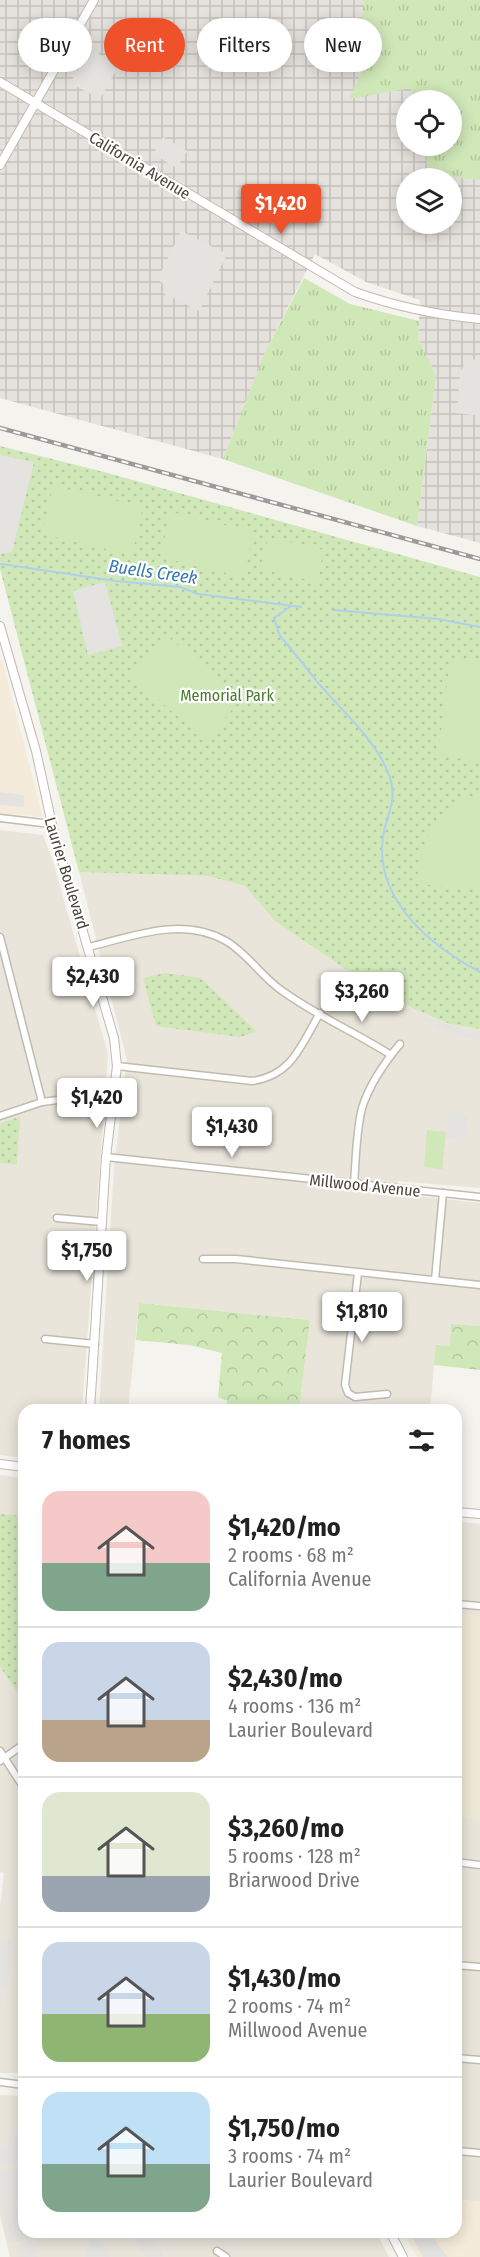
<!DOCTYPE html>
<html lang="en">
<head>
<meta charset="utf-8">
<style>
	:root { --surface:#fff; --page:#f6f6f6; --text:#222; --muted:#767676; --line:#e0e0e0; --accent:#ef512a }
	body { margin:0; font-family:"Fira Sans Condensed",sans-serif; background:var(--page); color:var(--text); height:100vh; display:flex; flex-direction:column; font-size:22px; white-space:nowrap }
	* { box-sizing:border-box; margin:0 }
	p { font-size:20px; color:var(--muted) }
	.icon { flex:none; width:33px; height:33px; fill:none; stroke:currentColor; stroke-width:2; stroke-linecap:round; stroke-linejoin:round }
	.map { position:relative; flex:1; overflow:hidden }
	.details { position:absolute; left:18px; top:1404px; width:444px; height:834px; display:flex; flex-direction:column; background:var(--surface); border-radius:18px; box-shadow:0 3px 15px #0003 }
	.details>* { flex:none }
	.banner { position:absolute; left:18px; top:18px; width:444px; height:54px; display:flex; gap:12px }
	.controls { position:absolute; left:396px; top:90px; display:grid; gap:12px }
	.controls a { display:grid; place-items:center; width:66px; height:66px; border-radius:50%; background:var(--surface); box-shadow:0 3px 15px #0003; font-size:30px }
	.price { position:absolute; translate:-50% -51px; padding:0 14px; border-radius:6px; background:#fff; color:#222; font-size:20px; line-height:39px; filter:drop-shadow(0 2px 3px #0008) }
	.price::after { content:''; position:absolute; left:50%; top:36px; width:18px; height:14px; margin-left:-9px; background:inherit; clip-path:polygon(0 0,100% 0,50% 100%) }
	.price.current { background:var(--accent); color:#fff }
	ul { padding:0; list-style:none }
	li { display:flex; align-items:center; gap:18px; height:150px; padding:0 24px }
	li+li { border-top:2px solid var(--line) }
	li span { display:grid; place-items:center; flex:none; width:168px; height:120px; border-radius:18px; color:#555 }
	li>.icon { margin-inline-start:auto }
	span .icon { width:72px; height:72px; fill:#fffc; stroke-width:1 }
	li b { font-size:26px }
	h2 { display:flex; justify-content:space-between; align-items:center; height:72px; padding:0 24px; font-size:26px }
	.tag { padding:0 21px; border-radius:27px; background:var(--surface); box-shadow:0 3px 15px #0003; font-size:21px; line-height:54px }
	.tag.current { background:var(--accent); color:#fff }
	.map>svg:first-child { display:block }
	.residential { fill:#e9e5db }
	.commercial { fill:#f5ebda }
	.industrial { fill:url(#industrial-grid); fill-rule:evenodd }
	.education { fill:#eee8d7 }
	.grass { fill:url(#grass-tufts) }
	.forest { fill:url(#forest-crowns) }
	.park { fill:url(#park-dots) }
	.garden { fill:#d0e7b8 }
	.parking { fill:#e5e3e0 }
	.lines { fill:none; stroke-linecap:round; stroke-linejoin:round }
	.stream { stroke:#add0ee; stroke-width:2 }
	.minor-casing { stroke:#c1bbaf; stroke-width:9 }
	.tertiary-casing { stroke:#c1bbaf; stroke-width:10 }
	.minor { stroke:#fff; stroke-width:6 }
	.tertiary { stroke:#fff; stroke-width:8 }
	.rail-casing { stroke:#9a9a9a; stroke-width:4.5 }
	.rail { stroke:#fff; stroke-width:2; stroke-dasharray:7; stroke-linecap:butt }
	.labels { text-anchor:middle; stroke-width:4.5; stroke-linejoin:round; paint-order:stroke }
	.street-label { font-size:16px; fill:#4a443a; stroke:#fff }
	.park-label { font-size:16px; fill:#487a2f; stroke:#fff }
	.water-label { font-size:18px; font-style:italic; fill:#3778b2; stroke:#fff }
</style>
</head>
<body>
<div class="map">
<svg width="480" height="2257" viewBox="0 0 480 2257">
	<defs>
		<pattern id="industrial-grid" width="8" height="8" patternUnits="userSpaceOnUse" patternTransform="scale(1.5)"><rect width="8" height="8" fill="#e5e2dd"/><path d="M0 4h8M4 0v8" fill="none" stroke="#c6c3be"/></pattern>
		<pattern id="grass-tufts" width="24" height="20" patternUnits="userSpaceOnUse" patternTransform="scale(1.5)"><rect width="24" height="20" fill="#d0e7b8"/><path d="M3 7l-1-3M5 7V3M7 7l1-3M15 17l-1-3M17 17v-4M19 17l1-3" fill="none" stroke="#b4c79f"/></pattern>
		<pattern id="forest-crowns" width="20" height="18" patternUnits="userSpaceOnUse" patternTransform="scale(1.5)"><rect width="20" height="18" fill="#d0e7b8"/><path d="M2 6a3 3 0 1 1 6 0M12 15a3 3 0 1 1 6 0" fill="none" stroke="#b4c79f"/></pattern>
		<pattern id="park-dots" width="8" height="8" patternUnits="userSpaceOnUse" patternTransform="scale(1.5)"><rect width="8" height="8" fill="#d0e7b8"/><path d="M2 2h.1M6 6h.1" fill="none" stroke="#b4c79f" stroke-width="1.8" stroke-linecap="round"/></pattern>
	</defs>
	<rect width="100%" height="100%" fill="#f5f3ed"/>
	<g class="residential">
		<path d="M0,830L43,835L53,862L108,1054L82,1410H24V1458L0,1455Z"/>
		<path d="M79,872L208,876L245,886L275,921L344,968L414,1009L450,1024L480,1029V1188L398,1181V1194L480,1203V1326L452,1324L450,1346L436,1345L430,1410H299L310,1320L139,1303L128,1410H99L114,1167L127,1060Z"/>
		<path d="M0,1475L24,1478V1516L0,1514Z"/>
		<path d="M456,1521L480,1524V2202L456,2199Z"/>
		<path d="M0,1667L24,1702V2073H0V1906L4,1873L0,1872Z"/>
		<path d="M0,2095L24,2096V2232H376L389,2257H10L0,2216Z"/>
	</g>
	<g class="commercial">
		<path d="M0,659L2,660L43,817L0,813Z"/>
		<path d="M456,2199L480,2202V2257H417L404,2232H456Z"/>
	</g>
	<path class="industrial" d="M0,0H480V543L417,526L436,376L418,337L420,300L366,282L315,254L266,350L223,459L0,398ZM406,100H452V146H406ZM406,178H452V224H406Z"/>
	<path class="education" d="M457,1613L480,1616V1820L456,1818Z"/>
	<g class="grass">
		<path d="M364,0H480V180L429,174L423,146H452V100H414L411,88L349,99L378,38L361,25Z"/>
		<path d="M304,278L350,304L419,321L418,337L436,376L417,526L223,459L266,350Z"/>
	</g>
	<g class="forest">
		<path d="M139,1303L310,1320L299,1410H227V1401L218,1397L222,1353L189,1345L136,1340Z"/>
		<path d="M451,1324L480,1326V1370L434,1365L436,1345L450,1346Z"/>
	</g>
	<g class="park">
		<path d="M0,446L104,472L480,577V1029L450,1024L414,1009L344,968L275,921L245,886L208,876L79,872L0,569Z"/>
		<path d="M165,973L201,978L257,1032L240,1037L156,1026L143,978Z"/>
		<path d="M20,1117L17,1165L0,1163V1123Z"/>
		<path d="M0,1514L24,1516V1702L0,1667Z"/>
	</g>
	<g class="garden">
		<path d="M53,486L143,507L132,555L42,534Z"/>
		<path d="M171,512L254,532L243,577L160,557Z"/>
		<path d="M268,537L324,550L316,582L260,568Z"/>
		<path d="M165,634L241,699L206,741L130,675Z"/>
		<path d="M450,659L480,662V761L438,756Z"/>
		<path d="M480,795V889L416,884C422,853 426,824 454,806C463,801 470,796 480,795Z"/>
		<path d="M427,1130L446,1132L442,1169L424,1167Z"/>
	</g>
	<g class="parking">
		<path d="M90,49L119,65L100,99L70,83Z"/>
		<path d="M163,137L187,151L177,168L153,154Z"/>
		<path d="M181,231L227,254L199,311L163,293L166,285L157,280Z"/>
		<path d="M468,359L480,360V416L457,413L460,372Z"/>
		<path d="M0,455L34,462L12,552L0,554Z"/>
		<path d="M105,582L122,646L88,655L73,591Z"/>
		<path d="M0,792L24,795V807L0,805Z"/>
		<path d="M425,1016L466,1031L480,1033V1040L453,1034L423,1021Z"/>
		<path d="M449,1109L462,1110V1114L468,1115L465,1140L446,1138Z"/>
		<path d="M0,1939L13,1941L7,1986L2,1990L0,2012Z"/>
		<path d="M22,2135L24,2161L0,2166V2148L11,2146L9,2138Z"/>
		<path d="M21,2166L24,2181V2200L0,2205V2170Z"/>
		<path d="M15,2203L24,2240L7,2244L0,2206Z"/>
		<path d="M144,2232H150L164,2257H146L135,2239Z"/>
		<path d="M409,2232H432L438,2245L448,2257H423Z"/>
		<path d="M92,2236L104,2245L111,2257H85Z"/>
		<path d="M30,2239L38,2257H20L15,2246Z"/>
	</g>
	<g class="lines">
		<g class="stream">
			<path d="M1,564L116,581L180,587L198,594L301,607"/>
			<path d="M291,606L274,618L280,636C294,652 307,669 320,685C344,713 376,740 389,775C399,800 386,814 383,837C374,900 431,946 480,972"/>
			<path d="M334,610L438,619L480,627"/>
		</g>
		<defs>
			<g id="minor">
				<path d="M0,818L51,824"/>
				<path d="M0,937L42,1102"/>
				<path d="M89,947C133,936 183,916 226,941C247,953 261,976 281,990C315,1015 355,1032 391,1055"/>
				<path d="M117,1066L252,1081C292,1076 301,1045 320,1013"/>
				<path d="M0,1116L42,1102L73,1098L113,1105"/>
				<path d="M106,1157L480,1197"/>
				<path d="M354,1183C356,1159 356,1132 362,1108C369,1086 385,1062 400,1044"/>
				<path d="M57,1218L102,1222"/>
				<path d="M203,1259H236L480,1285"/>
				<path d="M358,1273L345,1385L348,1393L355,1397L387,1394"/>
				<path d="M435,1280L443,1193"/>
				<path d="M45,1339L95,1344"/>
				<path d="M456,1604L480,1606"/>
				<path d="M0,1751L24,1788"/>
				<path d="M0,1761L24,1744"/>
				<path d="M456,1862L480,1865"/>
				<path d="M456,1965L480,1967"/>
				<path d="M456,2058L480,2060"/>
				<path d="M0,2082L24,2085"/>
				<path d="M457,2151L480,2153"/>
				<path d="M217,2251L226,2257"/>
			</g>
			<g id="tertiary">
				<path d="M0,82L355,292C397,307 436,315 480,319"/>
				<path d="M0,165L94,0"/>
				<path d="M0,626L36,751L53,829L114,1038L117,1066L106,1157L90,1410"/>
				<path d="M0,1464L24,1467"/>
				<path d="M456,1512L480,1514"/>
				<path d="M390,2232L403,2257"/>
			</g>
		</defs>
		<use href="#minor" class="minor-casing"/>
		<use href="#tertiary" class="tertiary-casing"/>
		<use href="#minor" class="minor"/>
		<use href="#tertiary" class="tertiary"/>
		<defs>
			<path id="rail" d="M0,428L480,559"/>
		</defs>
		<use href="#rail" class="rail-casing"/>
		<use href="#rail" class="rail"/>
	</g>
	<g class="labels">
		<g class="street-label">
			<text transform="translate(140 165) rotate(31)" y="6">California Avenue</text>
			<text transform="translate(67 873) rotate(73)" y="6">Laurier Boulevard</text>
			<text transform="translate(365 1185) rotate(6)" y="6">Millwood Avenue</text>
		</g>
		<g class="park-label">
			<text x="227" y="701">Memorial Park</text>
		</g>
		<g class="water-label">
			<text transform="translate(153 572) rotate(8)" y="6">Buells Creek</text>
		</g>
	</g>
</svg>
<div class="controls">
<a><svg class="icon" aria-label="locate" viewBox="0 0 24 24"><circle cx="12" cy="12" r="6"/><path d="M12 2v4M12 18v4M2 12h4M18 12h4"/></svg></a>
<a><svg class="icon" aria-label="layers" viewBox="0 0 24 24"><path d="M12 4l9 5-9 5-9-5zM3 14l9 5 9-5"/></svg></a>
</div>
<b class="price current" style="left:281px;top:235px">$1,420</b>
<b class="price" style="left:93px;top:1008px">$2,430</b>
<b class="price" style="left:362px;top:1023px">$3,260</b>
<b class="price" style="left:97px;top:1129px">$1,420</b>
<b class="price" style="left:232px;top:1158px">$1,430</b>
<b class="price" style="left:87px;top:1282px">$1,750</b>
<b class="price" style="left:362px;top:1343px">$1,810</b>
<div class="banner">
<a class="tag">Buy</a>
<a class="tag current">Rent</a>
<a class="tag">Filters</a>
<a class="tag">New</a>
</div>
<section class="details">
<h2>7 homes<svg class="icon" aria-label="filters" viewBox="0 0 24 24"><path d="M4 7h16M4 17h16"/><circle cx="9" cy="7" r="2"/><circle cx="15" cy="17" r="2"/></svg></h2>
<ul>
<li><span style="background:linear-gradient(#f6c9c9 60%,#7fa58c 0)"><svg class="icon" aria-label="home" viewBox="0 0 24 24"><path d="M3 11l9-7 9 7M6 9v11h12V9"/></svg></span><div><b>$1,420/mo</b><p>2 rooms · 68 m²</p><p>California Avenue</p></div></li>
<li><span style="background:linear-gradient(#c9d6e8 65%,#b9a48a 0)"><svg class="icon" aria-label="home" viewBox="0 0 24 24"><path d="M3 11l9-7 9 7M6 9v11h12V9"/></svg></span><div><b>$2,430/mo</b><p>4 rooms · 136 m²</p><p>Laurier Boulevard</p></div></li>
<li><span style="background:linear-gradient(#dfe7d0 70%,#9aa5b1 0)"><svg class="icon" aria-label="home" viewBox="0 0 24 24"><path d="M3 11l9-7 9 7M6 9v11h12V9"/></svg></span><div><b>$3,260/mo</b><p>5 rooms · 128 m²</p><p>Briarwood Drive</p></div></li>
<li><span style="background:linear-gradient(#c9d6e8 60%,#8fb573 0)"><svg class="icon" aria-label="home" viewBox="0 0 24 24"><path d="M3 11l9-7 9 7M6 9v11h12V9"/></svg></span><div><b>$1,430/mo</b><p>2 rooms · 74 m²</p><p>Millwood Avenue</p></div></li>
<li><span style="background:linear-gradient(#bfe0f5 60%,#7fa58c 0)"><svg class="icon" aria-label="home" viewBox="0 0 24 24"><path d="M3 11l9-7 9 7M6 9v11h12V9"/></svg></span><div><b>$1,750/mo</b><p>3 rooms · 74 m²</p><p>Laurier Boulevard</p></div></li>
</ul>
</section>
</div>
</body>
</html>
